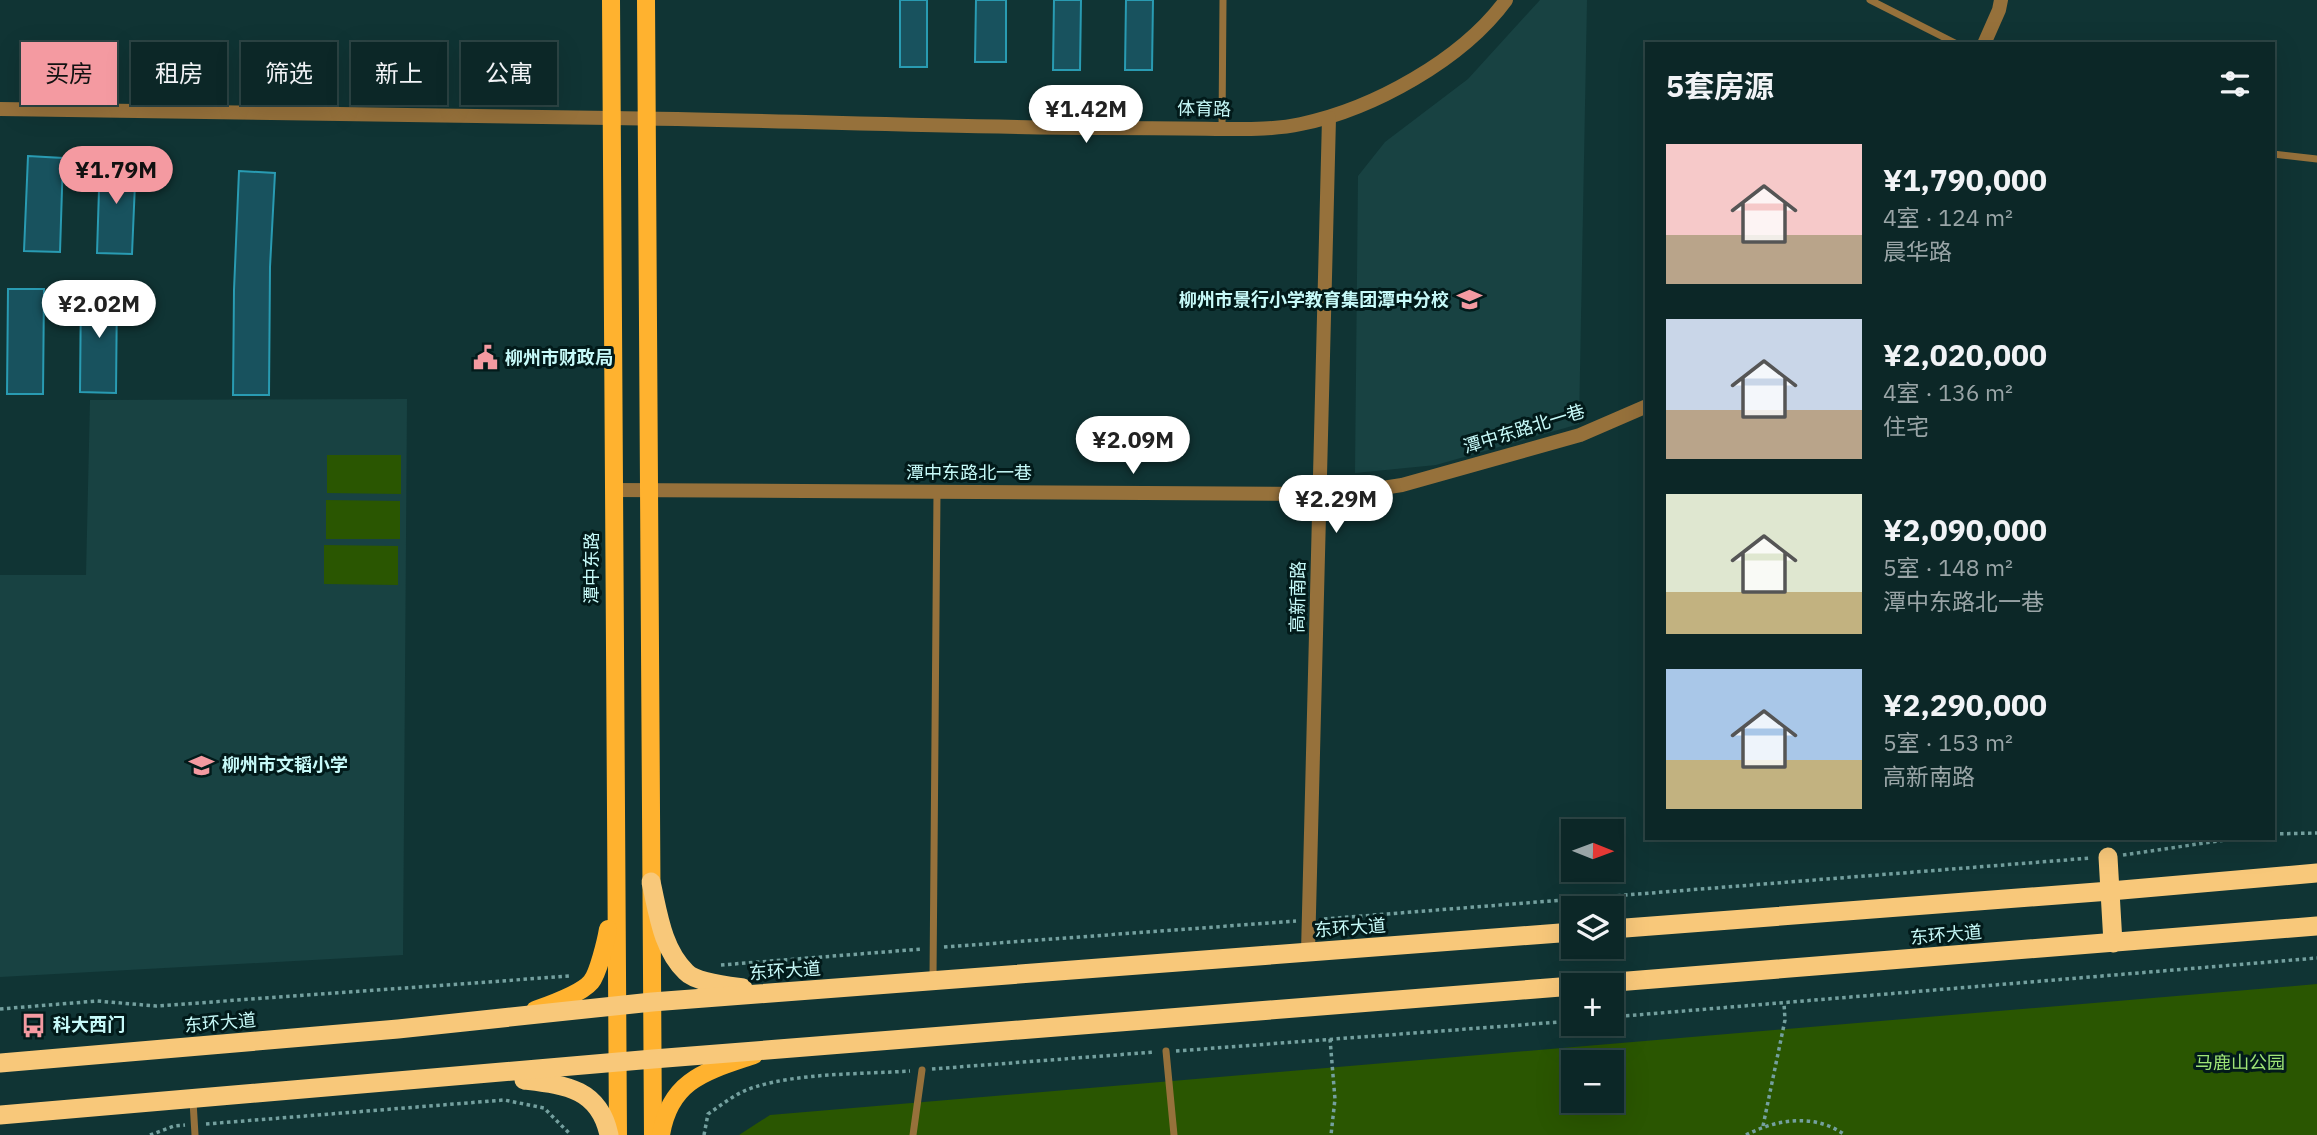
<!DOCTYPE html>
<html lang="zh">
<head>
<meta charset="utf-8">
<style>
	:root { --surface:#0c2727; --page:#152f2f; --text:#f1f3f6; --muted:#9aa5a7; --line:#2c4444; --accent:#f49aa1 }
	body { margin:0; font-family:"IBM Plex Sans","Noto Sans SC",sans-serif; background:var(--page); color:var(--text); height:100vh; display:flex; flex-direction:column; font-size:26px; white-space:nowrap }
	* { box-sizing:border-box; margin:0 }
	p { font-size:23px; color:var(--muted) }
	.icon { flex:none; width:38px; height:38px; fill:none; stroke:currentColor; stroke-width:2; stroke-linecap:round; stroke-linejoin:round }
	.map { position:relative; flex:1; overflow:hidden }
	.drawer { position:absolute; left:1645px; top:42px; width:630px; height:798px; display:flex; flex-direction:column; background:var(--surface); border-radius:0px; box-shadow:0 7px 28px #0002,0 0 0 2px var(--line) }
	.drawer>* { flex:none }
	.top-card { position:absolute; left:21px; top:42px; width:665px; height:63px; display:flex; gap:14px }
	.needle { width:46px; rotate:91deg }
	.controls { position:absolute; left:1561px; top:819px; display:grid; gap:14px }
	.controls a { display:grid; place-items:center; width:63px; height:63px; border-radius:0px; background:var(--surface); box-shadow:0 7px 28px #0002,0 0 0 2px var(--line); font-size:35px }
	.price { position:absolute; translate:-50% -60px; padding:0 16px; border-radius:24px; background:#fff; color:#222; font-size:23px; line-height:46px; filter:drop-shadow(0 2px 4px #0008) }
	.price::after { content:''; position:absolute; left:50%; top:42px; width:21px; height:16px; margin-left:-10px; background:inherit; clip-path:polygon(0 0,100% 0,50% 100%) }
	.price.active { background:var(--accent); color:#111 }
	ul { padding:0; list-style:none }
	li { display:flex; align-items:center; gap:21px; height:175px; padding:0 21px }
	li span { display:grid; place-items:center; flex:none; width:196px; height:140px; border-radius:0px; color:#555 }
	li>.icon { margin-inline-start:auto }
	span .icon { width:84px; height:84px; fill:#fffc; stroke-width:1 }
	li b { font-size:30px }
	h2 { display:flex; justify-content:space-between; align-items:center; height:84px; padding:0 21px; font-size:30px }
	.chip { padding:0 24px; border-radius:0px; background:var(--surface); box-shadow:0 7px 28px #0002,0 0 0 2px var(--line); font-size:24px; line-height:63px }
	.chip.active { background:var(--accent); color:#111 }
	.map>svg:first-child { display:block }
	.built { fill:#184242 }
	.green { fill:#2a5601; fill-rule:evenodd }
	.building { fill:#18525e; stroke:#299bb2; stroke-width:2 }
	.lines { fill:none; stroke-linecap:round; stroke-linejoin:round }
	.path { stroke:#74a09f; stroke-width:3.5; stroke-dasharray:3.5 3.5; stroke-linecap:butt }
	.service { stroke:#96713b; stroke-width:7 }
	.minor { stroke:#96713b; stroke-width:14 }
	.tertiary { stroke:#96713b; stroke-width:14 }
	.primary { stroke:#ffb22f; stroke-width:18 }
	.trunk { stroke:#f8c87a; stroke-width:19 }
	.labels { text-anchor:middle; stroke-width:6; stroke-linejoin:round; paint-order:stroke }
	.street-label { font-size:18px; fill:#c7faf9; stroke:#021a1a }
	.poi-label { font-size:18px; font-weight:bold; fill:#c7faf9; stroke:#021a1a; text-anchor:start }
	.park-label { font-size:18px; fill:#9fe577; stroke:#021a1a }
</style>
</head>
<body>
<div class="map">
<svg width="2317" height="1135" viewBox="0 0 2317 1135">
	<rect width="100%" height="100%" fill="#103434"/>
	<g class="built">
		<path d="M1540,0H1587L1579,424L1436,465L1355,473L1358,176L1385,142L1468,79Z"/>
		<path d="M407,399L403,955L0,977V575H86L90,400Z"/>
	</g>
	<g class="green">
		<path d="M327,455H401V494L327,493Z"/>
		<path d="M326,500L400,501V539H326Z"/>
		<path d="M324,545L398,546V585L324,584Z"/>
		<path d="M2317,984V1135H739L770,1115ZM1573,1062H1612V1101H1573Z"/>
	</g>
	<g class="building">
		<rect x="900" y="0" width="27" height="67"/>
		<path d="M976,0H1006V62H975Z"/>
		<path d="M1054,0H1081L1080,70H1053Z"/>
		<path d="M1126,0H1153L1152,70H1125Z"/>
		<path d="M28,156L63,158L60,252L24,251Z"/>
		<path d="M100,158L136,160L132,254L97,253Z"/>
		<path d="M239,171L275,173L270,267L269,395H233L234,290Z"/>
		<path d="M81,287L117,288L116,393L80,392Z"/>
		<path d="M8,289H44L43,394H7Z"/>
	</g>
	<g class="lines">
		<g class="path">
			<path d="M2273,834L2317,833"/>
			<path d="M2123,855L2239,838"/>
			<path d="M1324,919L2091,858"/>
			<path d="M944,947L1296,921"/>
			<path d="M721,965L922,949"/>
			<path d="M0,1009L97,1001L156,1006L570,976"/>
			<path d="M1612,1017L2317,958"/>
			<path d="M1330,1039L1335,1099L1331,1135"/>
			<path d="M1176,1051L1573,1021"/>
			<path d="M932,1069L1155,1052"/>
			<path d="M206,1124L504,1100L544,1108L571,1135"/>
			<path d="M1763,1126L1785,1020L1784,1003"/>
			<path d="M150,1135L174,1126L185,1125"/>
			<path d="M704,1135L708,1114C723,1104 737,1092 755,1087C798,1073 864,1074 910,1071"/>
			<path d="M1746,1135C1777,1119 1815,1113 1845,1135"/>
		</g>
		<g class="service">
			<path d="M1870,0L1957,44"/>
			<path d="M1222,129L1223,0"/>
			<path d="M2273,154L2317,159"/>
			<path d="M933,978L937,492"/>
			<path d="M1166,1051L1174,1135"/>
			<path d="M193,1101L195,1135"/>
			<path d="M913,1135L922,1070"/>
		</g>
		<g class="minor">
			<path d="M1984,44L1999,10L2001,0"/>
			<path d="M611,118C774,120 937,127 1100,128C1138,128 1177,128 1216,129C1244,129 1273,130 1301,124C1373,109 1462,60 1506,0"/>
			<path d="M613,490L1320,494L1363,491L1402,485L1580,435L1647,406"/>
			<path d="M1308,952L1329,118"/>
		</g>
		<path class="tertiary" d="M0,109L611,118"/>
		<g class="primary">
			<path d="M611,0L618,1135"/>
			<path d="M646,0L653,1135"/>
			<path d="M535,1010C549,1005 581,994 591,982C598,974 606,941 608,929"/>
			<path d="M661,1135C670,1079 707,1071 754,1055"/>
		</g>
		<g class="trunk">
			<path d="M2108,857L2113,943"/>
			<path d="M651,882C658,912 662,949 686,972C695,982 729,986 743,988"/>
			<path d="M1612,929L2110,891L2317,873"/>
			<path d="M1578,985L2317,926"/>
			<path d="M0,1063L398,1029L652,1002L1573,932"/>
			<path d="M524,1080C565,1085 599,1088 609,1135"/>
			<path d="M0,1115L653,1059L1573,986"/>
		</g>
	</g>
	<defs>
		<symbol id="school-bare" viewBox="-9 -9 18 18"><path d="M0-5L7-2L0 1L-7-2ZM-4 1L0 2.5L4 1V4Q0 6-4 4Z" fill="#f49aa1" stroke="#021a1a" stroke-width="2.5" paint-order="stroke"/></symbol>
		<symbol id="civic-bare" viewBox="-9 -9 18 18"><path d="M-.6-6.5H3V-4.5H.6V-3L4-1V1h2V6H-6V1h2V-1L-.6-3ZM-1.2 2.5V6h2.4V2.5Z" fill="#f49aa1" stroke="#021a1a" stroke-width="2.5" paint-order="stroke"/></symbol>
		<symbol id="bus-bare" viewBox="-9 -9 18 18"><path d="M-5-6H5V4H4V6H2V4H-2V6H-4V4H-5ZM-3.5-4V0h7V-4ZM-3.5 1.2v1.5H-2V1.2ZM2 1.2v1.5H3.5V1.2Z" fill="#f49aa1" stroke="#021a1a" stroke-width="2.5" paint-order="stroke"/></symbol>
	</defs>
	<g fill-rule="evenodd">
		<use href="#school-bare" x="1452" y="282" width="35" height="35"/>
		<use href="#civic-bare" x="468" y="340" width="35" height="35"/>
		<use href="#school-bare" x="184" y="748" width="35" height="35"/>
		<use href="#bus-bare" x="16" y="1008" width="35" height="35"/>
	</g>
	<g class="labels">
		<g class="street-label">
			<text transform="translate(1204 109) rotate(1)" y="6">体育路</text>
			<text transform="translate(1524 429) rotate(-17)" y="6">潭中东路北一巷</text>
			<text x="969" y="479">潭中东路北一巷</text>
			<text transform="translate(592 568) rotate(-90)" y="6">潭中东路</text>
			<text transform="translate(1298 597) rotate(-89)" y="6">高新南路</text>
			<text transform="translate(1350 928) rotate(-4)" y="6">东环大道</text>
			<text transform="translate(1946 935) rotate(-5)" y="6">东环大道</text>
			<text transform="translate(785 971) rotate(-4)" y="6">东环大道</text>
			<text transform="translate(220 1023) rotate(-5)" y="6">东环大道</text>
		</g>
		<g class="poi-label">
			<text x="1449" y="306" text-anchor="end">柳州市景行小学教育集团潭中分校</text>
			<text x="505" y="364">柳州市财政局</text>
			<text x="222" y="771">柳州市文韬小学</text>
			<text x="53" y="1031">科大西门</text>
		</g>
		<g class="park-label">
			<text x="2240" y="1069">马鹿山公园</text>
		</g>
	</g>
</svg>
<div class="controls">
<a><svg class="needle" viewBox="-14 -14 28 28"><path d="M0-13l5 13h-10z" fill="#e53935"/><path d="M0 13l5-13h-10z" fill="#9aa5a7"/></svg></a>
<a><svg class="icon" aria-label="layers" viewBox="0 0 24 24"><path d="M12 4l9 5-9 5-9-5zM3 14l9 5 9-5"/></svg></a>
<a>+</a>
<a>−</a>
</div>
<b class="price" style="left:1086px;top:145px">¥1.42M</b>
<b class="price active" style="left:116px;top:206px">¥1.79M</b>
<b class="price" style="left:99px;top:340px">¥2.02M</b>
<b class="price" style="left:1133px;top:476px">¥2.09M</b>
<b class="price" style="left:1336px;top:535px">¥2.29M</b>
<div class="top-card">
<a class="chip active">买房</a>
<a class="chip">租房</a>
<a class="chip">筛选</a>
<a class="chip">新上</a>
<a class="chip">公寓</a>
</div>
<section class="drawer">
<h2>5套房源<svg class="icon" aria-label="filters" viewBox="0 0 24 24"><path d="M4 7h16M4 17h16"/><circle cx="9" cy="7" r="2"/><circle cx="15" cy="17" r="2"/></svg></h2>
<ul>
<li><span style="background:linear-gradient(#f6c9c9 65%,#b9a48a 0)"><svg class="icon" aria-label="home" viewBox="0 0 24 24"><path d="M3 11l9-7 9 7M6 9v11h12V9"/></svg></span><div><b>¥1,790,000</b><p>4室 · 124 m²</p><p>晨华路</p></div></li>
<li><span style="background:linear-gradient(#c9d6e8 65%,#b9a48a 0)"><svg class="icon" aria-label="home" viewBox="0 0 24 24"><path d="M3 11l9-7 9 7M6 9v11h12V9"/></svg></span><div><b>¥2,020,000</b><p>4室 · 136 m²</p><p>住宅</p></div></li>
<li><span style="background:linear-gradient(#dfe7d0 70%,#c2b280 0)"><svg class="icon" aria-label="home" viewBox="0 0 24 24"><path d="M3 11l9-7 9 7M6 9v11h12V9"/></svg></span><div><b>¥2,090,000</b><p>5室 · 148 m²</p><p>潭中东路北一巷</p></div></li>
<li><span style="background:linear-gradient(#a9c7e8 65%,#c2b280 0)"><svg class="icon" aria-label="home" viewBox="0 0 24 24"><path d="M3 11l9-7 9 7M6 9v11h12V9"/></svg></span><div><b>¥2,290,000</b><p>5室 · 153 m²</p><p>高新南路</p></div></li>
</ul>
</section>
</div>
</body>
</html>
